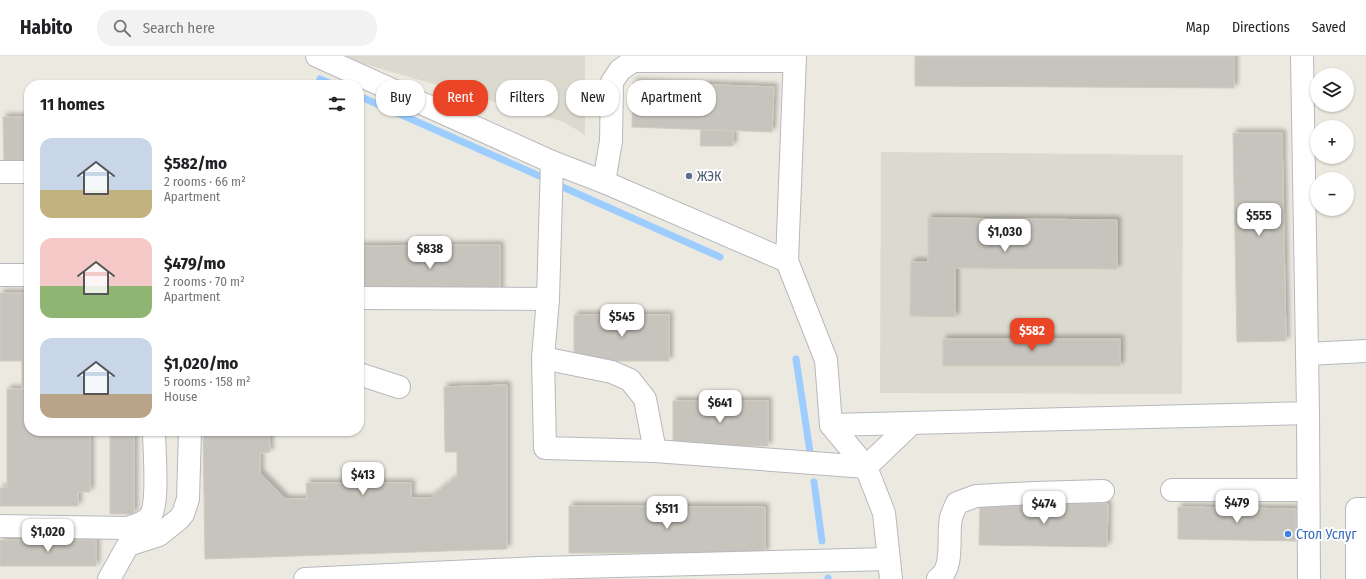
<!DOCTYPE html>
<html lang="en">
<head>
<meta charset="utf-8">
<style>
	:root { --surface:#fff; --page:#f2f2f2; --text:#202124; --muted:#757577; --line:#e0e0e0; --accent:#eb4527 }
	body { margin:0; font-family:"Fira Sans Condensed",sans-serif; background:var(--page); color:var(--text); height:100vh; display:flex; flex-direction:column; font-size:15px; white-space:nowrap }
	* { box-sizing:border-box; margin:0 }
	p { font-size:13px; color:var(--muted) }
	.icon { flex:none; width:22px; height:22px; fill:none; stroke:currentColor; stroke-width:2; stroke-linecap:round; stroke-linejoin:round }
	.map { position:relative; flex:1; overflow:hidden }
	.panel { position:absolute; left:24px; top:24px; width:340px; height:356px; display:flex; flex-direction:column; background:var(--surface); border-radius:16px; box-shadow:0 1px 3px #0004 }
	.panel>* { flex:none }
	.guide { position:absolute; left:376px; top:24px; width:380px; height:36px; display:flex; gap:8px }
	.tools { position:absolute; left:1310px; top:12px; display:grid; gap:8px }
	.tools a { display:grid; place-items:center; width:44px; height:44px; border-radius:50%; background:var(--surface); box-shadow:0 1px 3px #0004; font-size:20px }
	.price { position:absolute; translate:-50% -34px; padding:0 9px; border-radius:8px; background:#fff; color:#222; font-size:13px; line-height:26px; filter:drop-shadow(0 1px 2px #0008) }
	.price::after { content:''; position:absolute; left:50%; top:24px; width:12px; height:9px; margin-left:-6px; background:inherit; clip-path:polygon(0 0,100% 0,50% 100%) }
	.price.active { background:var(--accent); color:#fff }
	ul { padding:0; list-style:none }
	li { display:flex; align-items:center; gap:12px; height:100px; padding:0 16px }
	li span { display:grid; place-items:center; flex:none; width:112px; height:80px; border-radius:12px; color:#555 }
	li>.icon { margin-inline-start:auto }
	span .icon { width:48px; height:48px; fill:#fffc; stroke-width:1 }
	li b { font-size:17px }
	h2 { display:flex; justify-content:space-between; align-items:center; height:48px; padding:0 16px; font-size:17px }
	.pill { padding:0 14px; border-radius:16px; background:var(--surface); box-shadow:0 1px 3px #0004; font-size:14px; line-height:36px }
	.pill.active { background:var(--accent); color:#fff }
	header { display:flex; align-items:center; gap:24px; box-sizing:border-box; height:56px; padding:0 20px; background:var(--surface); border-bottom:1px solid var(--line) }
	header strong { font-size:19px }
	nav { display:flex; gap:22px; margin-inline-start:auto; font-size:14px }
	.search { width:280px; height:36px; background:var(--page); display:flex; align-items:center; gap:10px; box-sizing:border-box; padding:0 14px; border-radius:16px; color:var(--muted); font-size:15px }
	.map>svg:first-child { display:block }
	.education { fill:#dcd9ce }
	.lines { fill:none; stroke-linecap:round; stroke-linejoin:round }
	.stream { stroke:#9dcdff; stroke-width:7 }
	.building { fill:#c7c4bd; stroke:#d1ccbe; filter:url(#shadow) }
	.minor-casing { stroke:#b6b8bd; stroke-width:24 }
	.minor { stroke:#fff; stroke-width:22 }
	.service-dot { fill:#5c6f8a; stroke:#fff; stroke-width:1.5 }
	.shop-dot { fill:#3f7fe0; stroke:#fff; stroke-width:1.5 }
	.labels { text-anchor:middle; stroke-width:4; stroke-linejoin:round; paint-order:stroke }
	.service-label { font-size:14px; fill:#4e5e75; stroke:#fff; text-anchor:start }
	.shop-label { font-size:14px; fill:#366cbe; stroke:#fff; text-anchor:start }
</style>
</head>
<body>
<header>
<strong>Habito</strong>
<div class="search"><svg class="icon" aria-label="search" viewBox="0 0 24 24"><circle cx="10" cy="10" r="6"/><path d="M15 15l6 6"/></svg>Search here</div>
<nav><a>Map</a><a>Directions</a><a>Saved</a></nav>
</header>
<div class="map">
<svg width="1366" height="523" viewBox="0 0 1366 523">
	<defs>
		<filter id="shadow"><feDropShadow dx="3.5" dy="-3.5" stdDeviation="2" flood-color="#0004"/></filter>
	</defs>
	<rect width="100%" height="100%" fill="#eceae0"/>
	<g class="education">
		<path d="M337,0H585V79L564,66Z"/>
		<path d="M881,96L1183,99L1182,338L880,337Z"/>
	</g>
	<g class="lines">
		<g class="stream">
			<path d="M320,23L334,29"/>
			<path d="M359,40L544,122"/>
			<path d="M558,129L720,201"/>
			<path d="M796,303L810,396"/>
			<path d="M814,426L822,485"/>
			<path d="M828,522V523"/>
		</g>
	</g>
	<g class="building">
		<path d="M915,0H1234V32L915,30Z"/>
		<path d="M633,26L774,31L772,76L632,71Z"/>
		<path d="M3,61H29V108L4,109Z"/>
		<path d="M701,74L733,75V90H700Z"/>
		<path d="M1233,77H1282L1286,285L1237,286Z"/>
		<path d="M928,162L1117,164V213L955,212V261L910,260L911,206H928Z"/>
		<path d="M500,189V237L359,238V190Z"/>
		<path d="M0,237H29V332H22V305H0Z"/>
		<rect x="574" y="259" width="95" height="46"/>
		<rect x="943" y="283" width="177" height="27"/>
		<path d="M507,329V493L205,503L203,375H269L270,396L260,397V417L286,443H307L306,427H411V442H430L457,420V396H445L444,331Z"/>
		<path d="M7,333H29V375H90V436H78V450H0V432H7Z"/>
		<rect x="673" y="345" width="95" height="45"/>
		<rect x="110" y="377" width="24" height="81"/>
		<path d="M980,447L1108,448L1107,491L979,489Z"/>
		<path d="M569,450L765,451V497H569Z"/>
		<path d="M1178,451L1296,453V485L1178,483Z"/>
		<rect x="0" y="484" width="96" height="26"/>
	</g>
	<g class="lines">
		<defs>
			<g id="minor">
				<path d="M317,0L552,106L604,126L787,205L826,304L831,369L866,411L884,457L891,523"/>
				<path d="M552,106L548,243L543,302L545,392L655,395L866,411L912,367"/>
				<path d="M0,116H29"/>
				<path d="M604,126L611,85L612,26L620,14L633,5H794"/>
				<path d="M787,205L795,0"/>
				<path d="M0,219H29"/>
				<path d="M359,242L548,243"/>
				<path d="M1307,298L1366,295"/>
				<path d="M543,302L612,316L630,324L645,343L655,395"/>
				<path d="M359,318L399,331"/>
				<path d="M1308,357L1309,523"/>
				<path d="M831,369L1308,357L1302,0"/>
				<path d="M1172,434H1308"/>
				<path d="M0,470L127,472C136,469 146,467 151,459C159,444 154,394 154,375"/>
				<path d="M109,523L128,489L159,479L179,463L183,458L188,443L190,375"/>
				<path d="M305,523L539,512L888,503"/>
				<path d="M938,523C955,512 947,480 951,462C952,457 955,452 957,447L976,440L1034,437L1103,435"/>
				<path d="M1357,523V453H1366"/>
			</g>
		</defs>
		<use href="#minor" class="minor-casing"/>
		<use href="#minor" class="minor"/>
	</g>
	<circle class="service-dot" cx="689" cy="120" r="4"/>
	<circle class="shop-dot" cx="1288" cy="478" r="4"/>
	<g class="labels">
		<g class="service-label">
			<text x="697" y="125">ЖЭК</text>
		</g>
		<g class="shop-label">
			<text x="1296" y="483">Стол Услуг</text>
		</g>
	</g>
</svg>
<div class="tools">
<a><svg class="icon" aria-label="layers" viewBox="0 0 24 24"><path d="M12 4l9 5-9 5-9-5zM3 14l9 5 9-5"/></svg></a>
<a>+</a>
<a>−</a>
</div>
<b class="price" style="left:1259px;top:181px">$555</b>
<b class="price" style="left:1005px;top:197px">$1,030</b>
<b class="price" style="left:430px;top:214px">$838</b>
<b class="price" style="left:622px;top:282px">$545</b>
<b class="price active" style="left:1032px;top:296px">$582</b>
<b class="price" style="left:720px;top:368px">$641</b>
<b class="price" style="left:363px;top:440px">$413</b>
<b class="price" style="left:1237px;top:468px">$479</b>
<b class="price" style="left:1044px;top:469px">$474</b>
<b class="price" style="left:667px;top:474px">$511</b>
<b class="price" style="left:48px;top:497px">$1,020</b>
<div class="guide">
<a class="pill">Buy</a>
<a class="pill active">Rent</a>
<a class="pill">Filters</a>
<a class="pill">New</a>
<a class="pill">Apartment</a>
</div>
<section class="panel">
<h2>11 homes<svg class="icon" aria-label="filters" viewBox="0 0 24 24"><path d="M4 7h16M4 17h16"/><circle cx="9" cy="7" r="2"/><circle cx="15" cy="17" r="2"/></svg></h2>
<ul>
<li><span style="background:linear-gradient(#c9d6e8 65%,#c2b280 0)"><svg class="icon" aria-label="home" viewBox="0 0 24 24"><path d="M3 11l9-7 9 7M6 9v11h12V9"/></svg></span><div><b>$582/mo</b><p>2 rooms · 66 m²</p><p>Apartment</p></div></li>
<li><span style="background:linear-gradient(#f6c9c9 60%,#8fb573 0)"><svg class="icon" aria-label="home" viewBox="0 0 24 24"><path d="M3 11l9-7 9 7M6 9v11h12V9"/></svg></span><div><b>$479/mo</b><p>2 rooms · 70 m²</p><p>Apartment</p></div></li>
<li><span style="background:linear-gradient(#c9d6e8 70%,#b9a48a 0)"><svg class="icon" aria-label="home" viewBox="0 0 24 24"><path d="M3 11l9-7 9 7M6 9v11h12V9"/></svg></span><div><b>$1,020/mo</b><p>5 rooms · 158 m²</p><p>House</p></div></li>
</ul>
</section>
</div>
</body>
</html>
